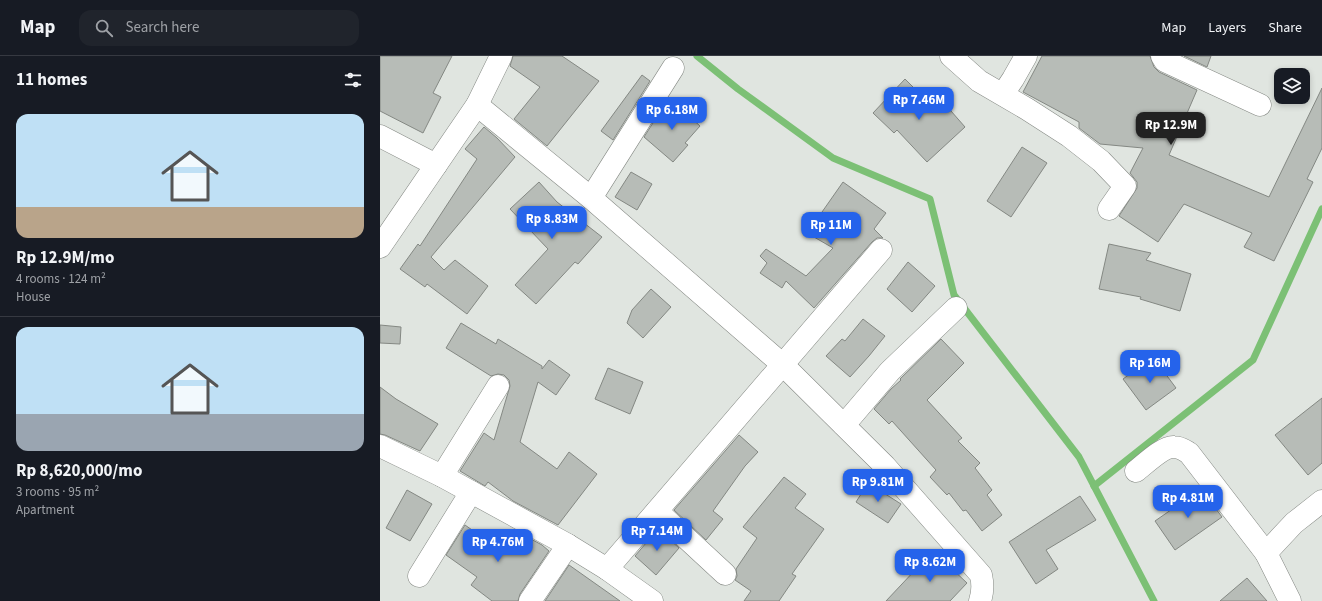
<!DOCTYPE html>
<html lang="en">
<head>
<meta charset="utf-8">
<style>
	:root { --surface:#171b24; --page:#20242c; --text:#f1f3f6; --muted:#9ea1a6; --line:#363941; --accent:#2563eb }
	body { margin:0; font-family:"Source Sans 3",sans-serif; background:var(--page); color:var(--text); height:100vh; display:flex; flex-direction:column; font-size:15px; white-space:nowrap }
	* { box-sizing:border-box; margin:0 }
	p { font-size:13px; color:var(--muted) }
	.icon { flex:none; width:22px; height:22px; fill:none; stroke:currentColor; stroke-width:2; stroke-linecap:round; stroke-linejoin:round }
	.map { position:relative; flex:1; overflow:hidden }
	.panel { display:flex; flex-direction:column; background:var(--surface); width:380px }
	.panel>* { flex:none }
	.controls { position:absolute; left:894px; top:12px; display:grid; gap:8px }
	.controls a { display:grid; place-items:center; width:36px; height:36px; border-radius:8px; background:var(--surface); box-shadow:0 2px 6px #0003; font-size:20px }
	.price { position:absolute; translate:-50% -34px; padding:0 9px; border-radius:8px; background:var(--accent); color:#fff; font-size:13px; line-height:26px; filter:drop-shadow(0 1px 2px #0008) }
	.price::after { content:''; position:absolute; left:50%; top:24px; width:12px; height:9px; margin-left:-6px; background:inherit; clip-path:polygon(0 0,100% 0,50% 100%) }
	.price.current { background:#222; color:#fff }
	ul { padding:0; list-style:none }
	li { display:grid; align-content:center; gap:8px; height:212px; padding:0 16px }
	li+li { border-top:1px solid var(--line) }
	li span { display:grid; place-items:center; height:124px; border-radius:12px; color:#555 }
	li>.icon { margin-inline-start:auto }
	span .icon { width:72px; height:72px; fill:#fffc; stroke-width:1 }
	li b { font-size:17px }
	h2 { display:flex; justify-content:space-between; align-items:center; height:48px; padding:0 16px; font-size:17px }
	header { display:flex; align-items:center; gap:24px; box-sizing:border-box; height:56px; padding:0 20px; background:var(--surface); border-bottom:1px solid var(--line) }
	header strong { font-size:19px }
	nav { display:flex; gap:22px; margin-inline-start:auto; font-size:14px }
	.search { width:280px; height:36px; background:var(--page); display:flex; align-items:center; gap:10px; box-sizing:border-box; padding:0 14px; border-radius:12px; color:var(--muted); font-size:15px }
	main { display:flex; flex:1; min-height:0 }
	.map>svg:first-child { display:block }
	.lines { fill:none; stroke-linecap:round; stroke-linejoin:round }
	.stream { stroke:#7cc075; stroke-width:7 }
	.building { fill:#b7bcb7; stroke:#848883 }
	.minor-casing { stroke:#858984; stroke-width:23 }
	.minor { stroke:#fff; stroke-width:22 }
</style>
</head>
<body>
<header>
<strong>Map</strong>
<div class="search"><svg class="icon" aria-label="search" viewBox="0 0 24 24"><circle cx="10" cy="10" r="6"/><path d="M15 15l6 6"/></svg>Search here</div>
<nav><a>Map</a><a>Layers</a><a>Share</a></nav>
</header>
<main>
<section class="panel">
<h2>11 homes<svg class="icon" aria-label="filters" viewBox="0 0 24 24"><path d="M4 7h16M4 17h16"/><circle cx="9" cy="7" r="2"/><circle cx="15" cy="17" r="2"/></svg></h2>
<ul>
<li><span style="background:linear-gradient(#bfe0f5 75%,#b9a48a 0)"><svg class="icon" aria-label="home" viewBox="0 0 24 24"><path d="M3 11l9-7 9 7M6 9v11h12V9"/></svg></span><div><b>Rp 12.9M/mo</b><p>4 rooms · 124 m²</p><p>House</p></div></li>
<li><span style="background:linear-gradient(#bfe0f5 70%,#9aa5b1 0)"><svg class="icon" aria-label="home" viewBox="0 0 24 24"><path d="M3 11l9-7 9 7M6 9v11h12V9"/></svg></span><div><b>Rp 8,620,000/mo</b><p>3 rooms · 95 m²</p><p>Apartment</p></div></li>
</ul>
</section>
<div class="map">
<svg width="942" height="545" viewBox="0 0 942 545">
	<rect width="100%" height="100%" fill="#e0e5e0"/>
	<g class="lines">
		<g class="stream">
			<path d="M317,0L358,33L453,102L550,143L574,239L699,401L774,545"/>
			<path d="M714,430L873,304L942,153"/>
		</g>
	</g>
	<g class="building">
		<path d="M0,0H72L53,37L61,41L43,77L0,55Z"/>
		<path d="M133,0H182L219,25L167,90L134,63L160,31L130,10Z"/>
		<path d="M662,0H770L774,11L779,16L817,34L789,99L889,141L942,32V92L927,123L933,126L894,205L864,191L872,177L804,148L778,186L739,160L757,132V126L750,117L763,92L720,88L699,72V66L643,36Z"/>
		<path d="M804,0H831L827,11Z"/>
		<path d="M262,19L270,25L233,84L221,75Z"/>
		<path d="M525,23L556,54L564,47L585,71L547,106L517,74L514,77L493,57Z"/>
		<path d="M289,42L320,70L305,87L308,89L293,106L264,81Z"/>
		<path d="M104,71L117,82L135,101L51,201L64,214L75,204L108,230L87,258L47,228L45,231L20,213L38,188L40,190L97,103L85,93Z"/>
		<path d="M642,91L667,107L631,161L607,145Z"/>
		<path d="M251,116L272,128L257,154L235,141Z"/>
		<path d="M159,126L177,146L222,181L198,208L195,206L156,248L135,229L168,193L130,153Z"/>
		<path d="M463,126L506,157L494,173L503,182H497L492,186L434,252L406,225L402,232L380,217L387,207L380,200L386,193L426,220L453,192L434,181L447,159L442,156Z"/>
		<path d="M729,188L771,197L766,204L811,218L800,255L760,243L761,241L719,233Z"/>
		<path d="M528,206L555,230L532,256L507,233Z"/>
		<path d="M271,233L291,251L263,282L247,267L252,254Z"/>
		<path d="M483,263L505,280L489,300L470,321L446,300L462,283L465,285Z"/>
		<path d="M81,267L116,288L118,283L162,310V313L169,304L190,319L176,339L158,326L140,386L177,413L189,396L217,418L178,469L133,445L108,426L105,430L80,415L104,377L114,384L130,330L129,324L124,319L118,318L111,320L66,292Z"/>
		<path d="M0,269L21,271L20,288L0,287Z"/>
		<path d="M561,283L584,307L547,344L582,382L578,385L600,407L595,412L612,434L607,439L622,459L602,475L586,454L583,455L569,437L567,439L550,421L556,414L512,365L509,368L494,353L511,333L521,324L520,323Z"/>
		<path d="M773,301L796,332L766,354L743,323Z"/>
		<path d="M228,312L263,326L250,358L215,343Z"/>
		<path d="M0,331L16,343L58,368L40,395L5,379L0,378Z"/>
		<path d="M942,342V407L928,419L895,379Z"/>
		<path d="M359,379L378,396L365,410L333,455L343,463L326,484L294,454Z"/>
		<path d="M404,421L426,438L415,452L444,473L412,518L416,520L399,545H364L371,535L355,524L357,520L356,513L377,482L363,471Z"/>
		<path d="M488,427L521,448L508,467L476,446Z"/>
		<path d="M821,433L842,461L795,494L775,465Z"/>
		<path d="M27,434L52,448L30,485L6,472Z"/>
		<path d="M700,440L716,464L666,494L678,513L656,528L629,486Z"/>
		<path d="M85,469L119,493L134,474L162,489L169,495L140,538L138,545H112L91,529L97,521L66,499Z"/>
		<path d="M278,473L299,492L276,519L255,500Z"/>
		<path d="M553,495L587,527L570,545H506Z"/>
		<path d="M189,509L240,545H165Z"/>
		<path d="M867,522L887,545H840Z"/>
	</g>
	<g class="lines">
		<defs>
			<g id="minor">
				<path d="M571,0L599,25L647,53L689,80L721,105L745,130L729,153"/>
				<path d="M782,0L785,5L880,49"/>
				<path d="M623,38L633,23L646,0"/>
				<path d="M97,49L211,142L403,309L505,410L601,519C603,528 603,536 600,545"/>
				<path d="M0,80L56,109"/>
				<path d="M211,142L293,12"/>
				<path d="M0,191L97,49L121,0"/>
				<path d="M464,369L510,315L576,252"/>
				<path d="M0,390L62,420L188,489L227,513L272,545"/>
				<path d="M756,415C764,409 783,390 794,391C800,391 804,394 809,397L886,497L910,545"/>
				<path d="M62,420L118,330"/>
				<path d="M277,455L345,518"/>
				<path d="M886,497L914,467L942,445"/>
				<path d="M227,513L501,194"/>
				<path d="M39,520L91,436"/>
				<path d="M150,545L188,489"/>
			</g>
		</defs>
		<use href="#minor" class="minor-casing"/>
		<use href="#minor" class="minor"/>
	</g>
</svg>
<div class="controls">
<a><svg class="icon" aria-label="layers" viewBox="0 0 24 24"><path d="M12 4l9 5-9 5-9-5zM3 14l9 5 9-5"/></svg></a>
</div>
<b class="price" style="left:539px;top:65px">Rp 7.46M</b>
<b class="price" style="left:292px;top:75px">Rp 6.18M</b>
<b class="price current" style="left:791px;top:90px">Rp 12.9M</b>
<b class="price" style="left:172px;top:184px">Rp 8.83M</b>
<b class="price" style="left:451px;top:190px">Rp 11M</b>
<b class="price" style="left:770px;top:328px">Rp 16M</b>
<b class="price" style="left:498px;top:447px">Rp 9.81M</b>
<b class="price" style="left:808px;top:463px">Rp 4.81M</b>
<b class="price" style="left:277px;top:496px">Rp 7.14M</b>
<b class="price" style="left:118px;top:507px">Rp 4.76M</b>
<b class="price" style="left:550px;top:527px">Rp 8.62M</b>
</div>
</main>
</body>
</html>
